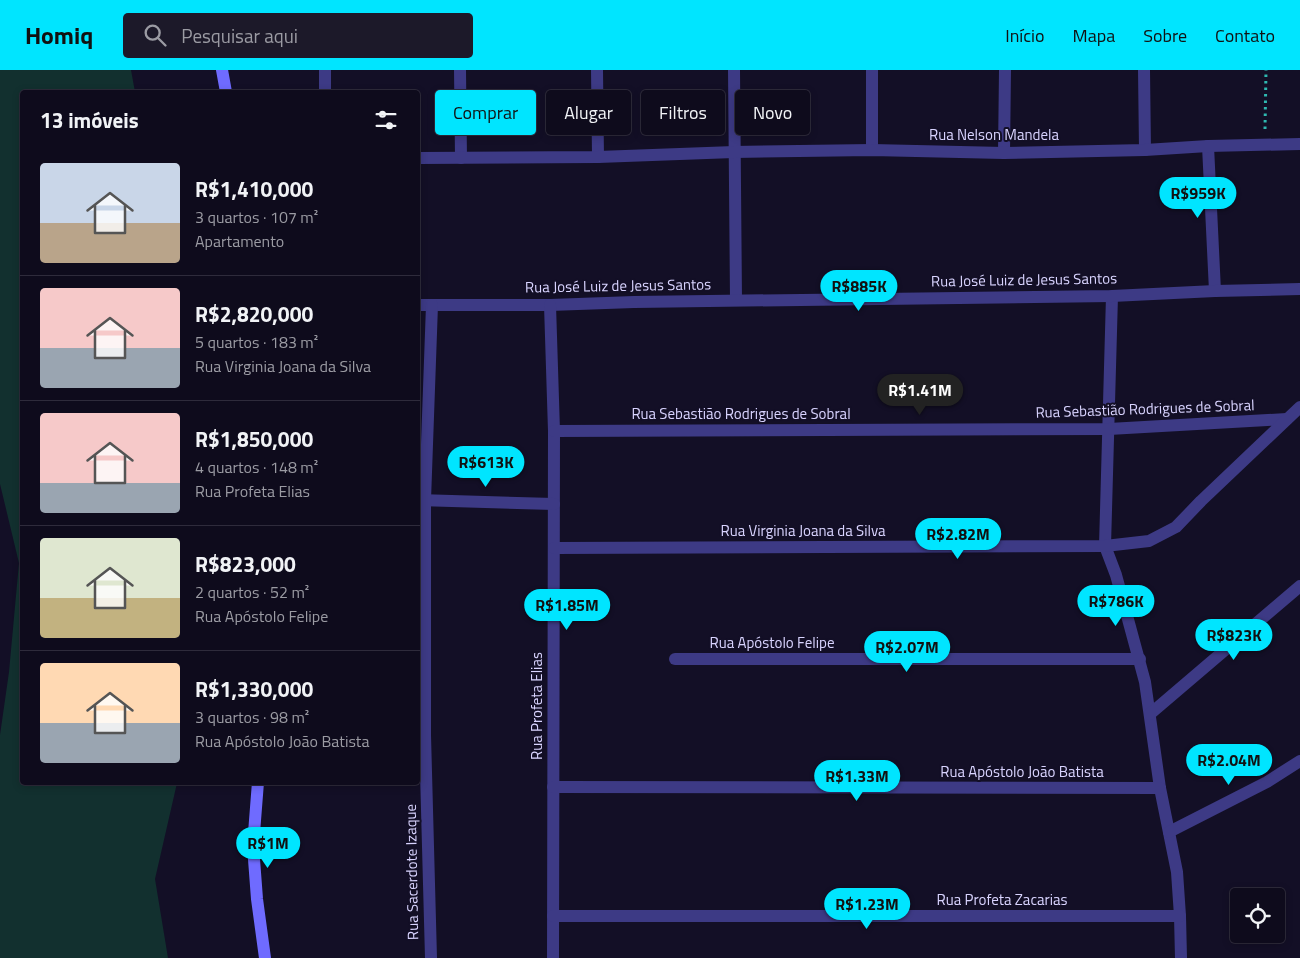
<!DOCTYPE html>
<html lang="pt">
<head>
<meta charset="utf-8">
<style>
	:root { --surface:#0e0b1c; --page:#1c1929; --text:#f1f3f6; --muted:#9b9ba3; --line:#2e2b3b; --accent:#00e5ff }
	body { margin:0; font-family:"Titillium Web",sans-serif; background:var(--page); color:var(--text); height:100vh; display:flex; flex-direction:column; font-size:19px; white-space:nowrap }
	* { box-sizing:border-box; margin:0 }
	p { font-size:16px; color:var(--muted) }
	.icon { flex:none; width:28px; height:28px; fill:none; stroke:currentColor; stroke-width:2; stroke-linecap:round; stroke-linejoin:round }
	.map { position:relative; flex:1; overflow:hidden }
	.panel { position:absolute; left:20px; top:20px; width:400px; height:695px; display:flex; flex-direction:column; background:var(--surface); border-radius:5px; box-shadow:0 2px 8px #0003,0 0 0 1px var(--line) }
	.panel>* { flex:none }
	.banner { position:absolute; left:435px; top:20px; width:475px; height:45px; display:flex; gap:10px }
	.controls { position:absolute; left:1230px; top:818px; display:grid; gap:10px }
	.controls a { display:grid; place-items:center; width:55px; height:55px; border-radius:5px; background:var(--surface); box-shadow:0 2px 8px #0003,0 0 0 1px var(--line); font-size:25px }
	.price { position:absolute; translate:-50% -42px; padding:0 11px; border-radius:18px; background:var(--accent); color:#111; font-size:16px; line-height:32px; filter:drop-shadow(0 1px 2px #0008) }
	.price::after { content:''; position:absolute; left:50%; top:30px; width:15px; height:11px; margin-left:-8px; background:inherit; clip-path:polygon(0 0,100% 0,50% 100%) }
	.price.selected { background:#222; color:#fff }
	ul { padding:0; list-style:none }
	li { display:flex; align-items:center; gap:15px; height:125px; padding:0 20px }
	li+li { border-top:1px solid var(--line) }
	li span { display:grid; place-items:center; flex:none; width:140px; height:100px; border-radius:5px; color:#555 }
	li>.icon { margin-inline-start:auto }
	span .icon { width:60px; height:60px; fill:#fffc; stroke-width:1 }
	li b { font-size:21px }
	h2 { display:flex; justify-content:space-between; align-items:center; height:60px; padding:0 20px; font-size:21px }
	.tag { padding:0 18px; border-radius:5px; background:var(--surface); box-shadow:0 2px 8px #0003,0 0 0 1px var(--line); font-size:18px; line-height:45px }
	.tag.selected { background:var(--accent); color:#111 }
	header { display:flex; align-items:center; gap:30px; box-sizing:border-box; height:70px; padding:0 25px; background:var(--accent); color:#111 }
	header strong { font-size:24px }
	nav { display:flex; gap:28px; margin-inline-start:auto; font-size:18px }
	.search { width:350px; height:45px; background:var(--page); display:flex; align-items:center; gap:12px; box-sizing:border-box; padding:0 18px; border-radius:5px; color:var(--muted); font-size:19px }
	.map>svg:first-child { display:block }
	.green { fill:#12302f }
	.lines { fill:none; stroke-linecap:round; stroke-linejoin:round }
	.path { stroke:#2fb8b0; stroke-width:3; stroke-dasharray:2.5 4; stroke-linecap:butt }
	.minor { stroke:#3d3a85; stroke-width:12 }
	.secondary { stroke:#6f6bff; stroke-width:12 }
	.labels { text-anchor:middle; stroke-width:4; stroke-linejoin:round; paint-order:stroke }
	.street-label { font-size:15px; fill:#d9d4ff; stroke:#130f26 }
</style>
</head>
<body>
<header>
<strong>Homiq</strong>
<div class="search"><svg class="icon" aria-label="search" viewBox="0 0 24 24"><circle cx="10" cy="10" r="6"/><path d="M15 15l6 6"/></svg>Pesquisar aqui</div>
<nav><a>Início</a><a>Mapa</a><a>Sobre</a><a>Contato</a></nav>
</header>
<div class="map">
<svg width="1300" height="888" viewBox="0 0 1300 888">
	<rect width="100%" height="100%" fill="#130f26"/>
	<path class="green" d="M0,0H131L135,22H22V712L177,713L155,809L168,888H0V665L9,602L19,493L0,414Z"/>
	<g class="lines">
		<path class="path" d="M1265,59L1266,0"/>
		<g class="minor">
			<path d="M325,0V22"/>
			<path d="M460,0L461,88"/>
			<path d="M597,0L598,87"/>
			<path d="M734,0L736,230"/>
			<path d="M1144,0L1145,80"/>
			<path d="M1208,76L1215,221"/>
			<path d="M872,80V0"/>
			<path d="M1004,83L1005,0"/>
			<path d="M418,88L598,87L734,82L872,80L1004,83L1145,80L1208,76L1300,74"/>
			<path d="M1112,226L1105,476L1116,505L1145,612L1160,718L1177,802L1180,846L1181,888"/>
			<path d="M418,235H550L634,232L1112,226L1215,221L1300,219"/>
			<path d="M550,235L554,361L553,888"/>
			<path d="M554,361L1109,359L1287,349"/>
			<path d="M418,430L554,434"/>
			<path d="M554,478L1105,476L1149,471L1176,457L1201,431L1300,337"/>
			<path d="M675,589H1140"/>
			<path d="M1150,644L1300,516"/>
			<path d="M553,717L1160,718"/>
			<path d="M1169,762L1267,712L1300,691"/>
			<path d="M553,846H1180"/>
			<path d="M431,888L425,665V430L432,235"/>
		</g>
		<g class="secondary">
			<path d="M222,0L226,22"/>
			<path d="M258,712L253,776L257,829L265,888"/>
		</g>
	</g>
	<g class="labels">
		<g class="street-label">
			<text x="994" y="70">Rua Nelson Mandela</text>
			<text transform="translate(1024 210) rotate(-1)" y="5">Rua José Luiz de Jesus Santos</text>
			<text transform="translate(618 216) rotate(-1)" y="5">Rua José Luiz de Jesus Santos</text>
			<text transform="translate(1145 339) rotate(-2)" y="5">Rua Sebastião Rodrigues de Sobral</text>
			<text x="741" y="349">Rua Sebastião Rodrigues de Sobral</text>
			<text x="803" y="466">Rua Virginia Joana da Silva</text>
			<text x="772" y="578">Rua Apóstolo Felipe</text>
			<text transform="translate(537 636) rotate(-90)" y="5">Rua Profeta Elias</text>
			<text x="1022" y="707">Rua Apóstolo João Batista</text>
			<text transform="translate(412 802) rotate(-91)" y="5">Rua Sacerdote Izaque</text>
			<text x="1002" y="835">Rua Profeta Zacarias</text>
		</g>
	</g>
</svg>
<div class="controls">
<a><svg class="icon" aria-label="locate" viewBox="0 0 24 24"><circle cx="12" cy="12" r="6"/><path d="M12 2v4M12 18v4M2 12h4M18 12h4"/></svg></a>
</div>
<b class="price" style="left:1198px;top:149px">R$959K</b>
<b class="price" style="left:859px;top:242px">R$885K</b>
<b class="price selected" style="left:920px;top:346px">R$1.41M</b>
<b class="price" style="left:486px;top:418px">R$613K</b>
<b class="price" style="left:958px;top:490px">R$2.82M</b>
<b class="price" style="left:1116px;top:557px">R$786K</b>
<b class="price" style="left:567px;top:561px">R$1.85M</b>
<b class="price" style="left:1234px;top:591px">R$823K</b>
<b class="price" style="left:907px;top:603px">R$2.07M</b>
<b class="price" style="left:1229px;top:716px">R$2.04M</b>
<b class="price" style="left:857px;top:732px">R$1.33M</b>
<b class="price" style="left:268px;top:799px">R$1M</b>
<b class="price" style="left:867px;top:860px">R$1.23M</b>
<div class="banner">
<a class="tag selected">Comprar</a>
<a class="tag">Alugar</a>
<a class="tag">Filtros</a>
<a class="tag">Novo</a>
</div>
<section class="panel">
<h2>13 imóveis<svg class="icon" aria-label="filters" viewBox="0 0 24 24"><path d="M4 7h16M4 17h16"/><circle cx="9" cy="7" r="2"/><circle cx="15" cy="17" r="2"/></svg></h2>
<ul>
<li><span style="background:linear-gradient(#c9d6e8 60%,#b9a48a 0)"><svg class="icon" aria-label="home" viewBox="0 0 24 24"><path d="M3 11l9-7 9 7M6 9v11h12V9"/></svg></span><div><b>R$1,410,000</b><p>3 quartos · 107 m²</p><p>Apartamento</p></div></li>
<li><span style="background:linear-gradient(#f6c9c9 60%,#9aa5b1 0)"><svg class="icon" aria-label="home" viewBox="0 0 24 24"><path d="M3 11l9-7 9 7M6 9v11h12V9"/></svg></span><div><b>R$2,820,000</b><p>5 quartos · 183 m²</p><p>Rua Virginia Joana da Silva</p></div></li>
<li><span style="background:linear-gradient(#f6c9c9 70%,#9aa5b1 0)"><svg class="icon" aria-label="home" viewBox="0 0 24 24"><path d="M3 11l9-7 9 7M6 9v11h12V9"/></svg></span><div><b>R$1,850,000</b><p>4 quartos · 148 m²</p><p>Rua Profeta Elias</p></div></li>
<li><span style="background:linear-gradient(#dfe7d0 60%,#c2b280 0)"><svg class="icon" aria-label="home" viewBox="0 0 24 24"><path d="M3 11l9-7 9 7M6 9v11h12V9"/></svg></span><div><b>R$823,000</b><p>2 quartos · 52 m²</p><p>Rua Apóstolo Felipe</p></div></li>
<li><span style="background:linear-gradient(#ffd9b3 60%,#9aa5b1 0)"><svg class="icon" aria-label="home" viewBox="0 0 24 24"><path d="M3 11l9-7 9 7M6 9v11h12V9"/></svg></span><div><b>R$1,330,000</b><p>3 quartos · 98 m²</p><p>Rua Apóstolo João Batista</p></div></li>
</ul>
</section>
</div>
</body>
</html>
